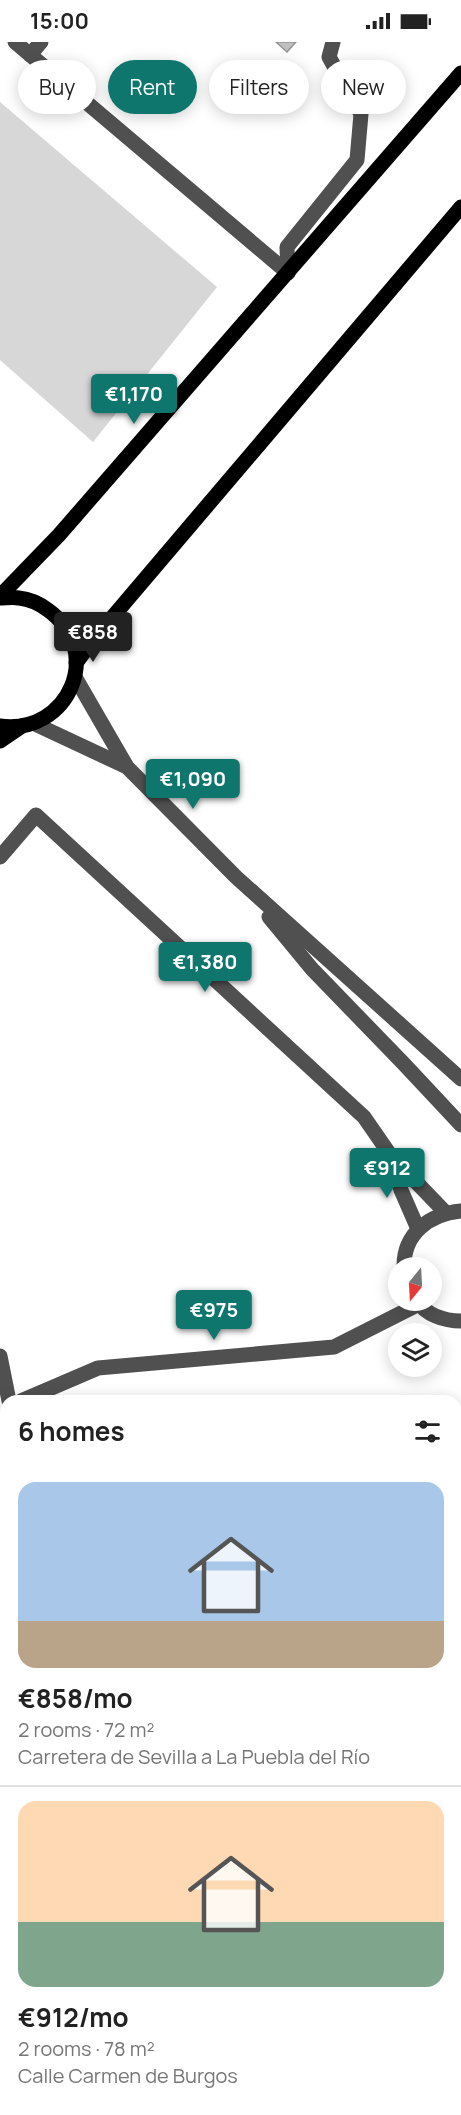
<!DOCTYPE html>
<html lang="en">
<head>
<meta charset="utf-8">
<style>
	:root { --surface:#fff; --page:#f6f6f6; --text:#222; --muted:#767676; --line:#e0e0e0; --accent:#0f766e }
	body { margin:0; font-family:Manrope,sans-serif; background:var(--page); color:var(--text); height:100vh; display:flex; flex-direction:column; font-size:22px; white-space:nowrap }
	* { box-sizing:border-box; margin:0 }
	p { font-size:20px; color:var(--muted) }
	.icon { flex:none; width:33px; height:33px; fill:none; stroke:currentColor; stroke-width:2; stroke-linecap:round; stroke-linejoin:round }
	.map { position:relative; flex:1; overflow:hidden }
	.sheet { position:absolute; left:0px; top:1353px; width:462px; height:720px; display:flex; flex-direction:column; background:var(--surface); border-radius:18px 18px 0 0; box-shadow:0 3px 15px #0003 }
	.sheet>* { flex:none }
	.banner { position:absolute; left:18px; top:18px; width:426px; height:54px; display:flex; gap:12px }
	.needle { width:39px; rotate:198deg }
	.fabs { position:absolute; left:388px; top:1215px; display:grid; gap:12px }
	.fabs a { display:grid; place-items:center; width:54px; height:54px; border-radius:50%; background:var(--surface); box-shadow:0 3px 15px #0003; font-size:30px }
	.price { position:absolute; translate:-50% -51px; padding:0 14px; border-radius:6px; background:var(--accent); color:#fff; font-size:20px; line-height:39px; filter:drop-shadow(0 2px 3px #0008) }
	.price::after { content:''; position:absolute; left:50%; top:36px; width:18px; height:14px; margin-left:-9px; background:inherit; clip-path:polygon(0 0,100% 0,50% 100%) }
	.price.active { background:#222; color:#fff }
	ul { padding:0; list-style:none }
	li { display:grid; align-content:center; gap:12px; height:318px; padding:0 18px }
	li+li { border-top:2px solid var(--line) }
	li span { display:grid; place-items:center; height:186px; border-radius:18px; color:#555 }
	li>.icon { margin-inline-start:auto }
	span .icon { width:108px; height:108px; fill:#fffc; stroke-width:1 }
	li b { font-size:26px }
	h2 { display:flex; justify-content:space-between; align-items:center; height:72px; padding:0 18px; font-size:26px }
	.pill { padding:0 21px; border-radius:27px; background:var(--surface); box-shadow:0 3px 15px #0003; font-size:21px; line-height:54px }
	.pill.active { background:var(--accent); color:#fff }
	.status { display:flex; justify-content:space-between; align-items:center; height:42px; padding:0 30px; background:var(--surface); direction:ltr }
	.status svg { height:16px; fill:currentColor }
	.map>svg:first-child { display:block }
	.green { fill:#d7d7d7 }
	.building { fill:#c0c0c0; stroke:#949494; stroke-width:1.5 }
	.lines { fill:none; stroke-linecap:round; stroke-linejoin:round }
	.minor { stroke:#505050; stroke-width:15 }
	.major { stroke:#000; stroke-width:15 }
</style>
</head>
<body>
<div class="status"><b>15:00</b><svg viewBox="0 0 49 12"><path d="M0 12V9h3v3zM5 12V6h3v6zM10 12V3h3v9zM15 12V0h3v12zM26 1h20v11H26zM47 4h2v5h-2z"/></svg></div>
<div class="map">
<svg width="461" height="2073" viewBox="0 0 461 2073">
	<rect width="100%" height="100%" fill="#fff"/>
	<g class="green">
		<path d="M0,60L217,245L93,400L0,318Z"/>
		<path d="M456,1643H461V1746L456,1736Z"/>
		<path d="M461,1939V2073H168L179,2067H456V1941Z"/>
	</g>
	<path class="building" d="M276,0H296L287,10Z"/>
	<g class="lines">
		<g class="minor">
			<path d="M15,0L288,231"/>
			<path d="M30,13L41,0"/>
			<path d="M288,231L287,205L357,118L361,72L329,15L333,0"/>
			<path d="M75,635L127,725L236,835L461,1037"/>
			<path d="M35,682L127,725"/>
			<path d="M0,815L36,773L364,1075L391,1114L445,1170"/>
			<path d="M269,875L312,927L404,1022L461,1083"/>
			<path d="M392,1117L401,1148L418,1187"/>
			<path d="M404,1226C403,1191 430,1172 461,1169"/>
			<path d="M416,1258C426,1273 444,1279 461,1279"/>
			<path d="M0,1314L9,1359"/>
			<path d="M21,1359L98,1326L334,1305L419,1262"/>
			<path d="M456,1510L461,1509"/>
			<path d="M0,1619L6,1615"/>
			<path d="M0,1811L6,1817"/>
			<path d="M0,1865L6,1861"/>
			<path d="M2,2073L11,2067"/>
		</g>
		<g class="major">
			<path d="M0,554L59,493L461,31"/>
			<path d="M0,556C6,556 13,555 19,556C29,557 40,562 48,568C105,609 69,693 0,684"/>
			<path d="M76,621L93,598L461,165"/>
			<path d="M0,699L22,684"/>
		</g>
	</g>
</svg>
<div class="fabs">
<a><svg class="needle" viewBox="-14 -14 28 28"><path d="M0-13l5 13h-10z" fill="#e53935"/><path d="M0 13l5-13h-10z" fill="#767676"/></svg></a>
<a><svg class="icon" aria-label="layers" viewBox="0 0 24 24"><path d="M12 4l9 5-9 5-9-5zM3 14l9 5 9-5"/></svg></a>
</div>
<b class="price" style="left:134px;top:383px">€1,170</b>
<b class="price active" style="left:93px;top:621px">€858</b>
<b class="price" style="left:193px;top:768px">€1,090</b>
<b class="price" style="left:205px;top:951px">€1,380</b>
<b class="price" style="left:387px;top:1157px">€912</b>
<b class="price" style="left:214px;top:1299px">€975</b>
<div class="banner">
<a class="pill">Buy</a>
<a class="pill active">Rent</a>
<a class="pill">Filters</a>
<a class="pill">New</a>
</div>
<section class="sheet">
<h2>6 homes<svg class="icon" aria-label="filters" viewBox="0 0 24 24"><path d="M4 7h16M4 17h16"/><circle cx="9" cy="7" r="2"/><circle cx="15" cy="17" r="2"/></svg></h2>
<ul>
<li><span style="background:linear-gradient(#a9c7e8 75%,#b9a48a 0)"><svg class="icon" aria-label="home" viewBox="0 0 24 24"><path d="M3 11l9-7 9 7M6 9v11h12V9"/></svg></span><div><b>€858/mo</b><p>2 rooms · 72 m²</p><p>Carretera de Sevilla a La Puebla del Río</p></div></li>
<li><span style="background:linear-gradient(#ffd9b3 65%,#7fa58c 0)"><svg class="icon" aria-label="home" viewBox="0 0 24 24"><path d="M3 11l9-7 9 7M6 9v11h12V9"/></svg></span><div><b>€912/mo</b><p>2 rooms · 78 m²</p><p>Calle Carmen de Burgos</p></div></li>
</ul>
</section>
</div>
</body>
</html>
